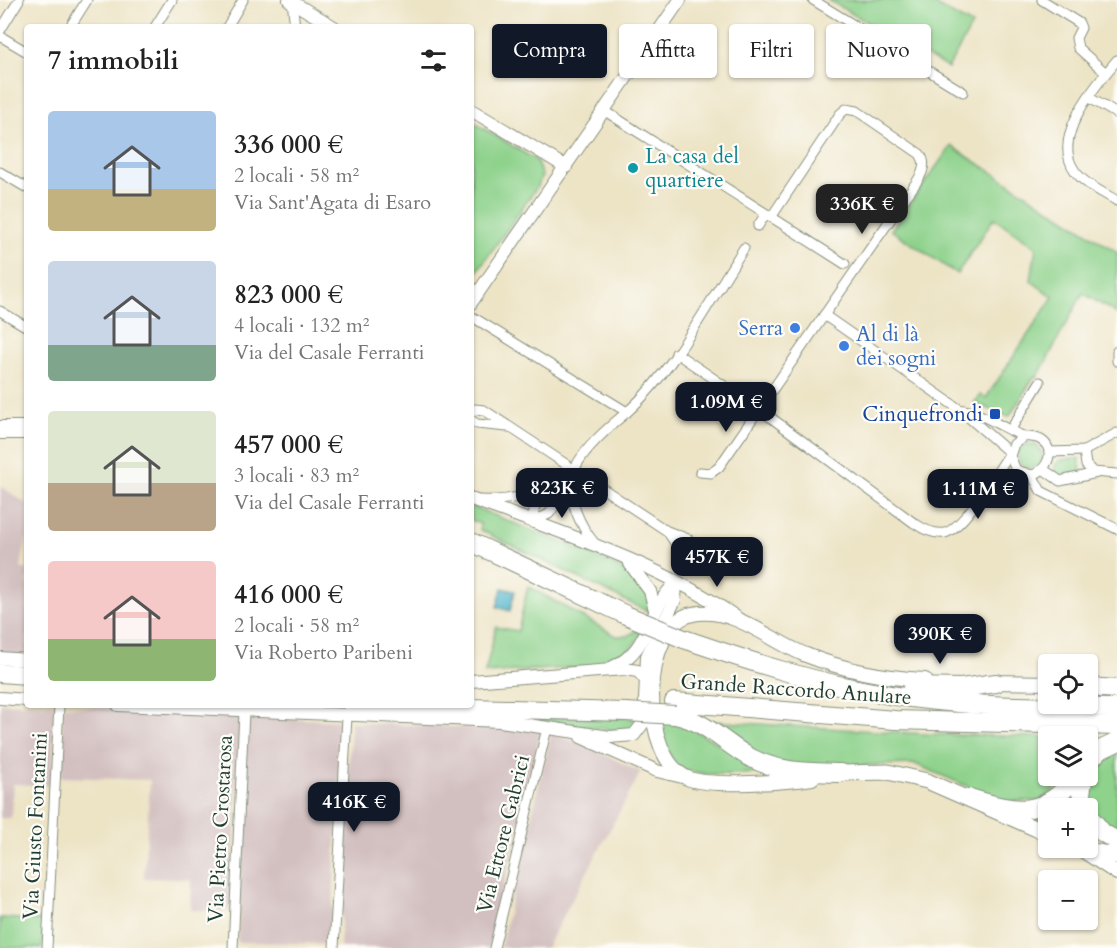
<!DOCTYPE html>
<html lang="it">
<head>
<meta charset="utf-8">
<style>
	:root { --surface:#fff; --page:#f2f2f2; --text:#222; --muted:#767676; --accent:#111827 }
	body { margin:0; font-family:Cardo,serif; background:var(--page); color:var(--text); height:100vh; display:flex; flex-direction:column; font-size:22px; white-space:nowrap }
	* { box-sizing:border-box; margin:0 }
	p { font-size:20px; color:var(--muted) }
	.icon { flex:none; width:33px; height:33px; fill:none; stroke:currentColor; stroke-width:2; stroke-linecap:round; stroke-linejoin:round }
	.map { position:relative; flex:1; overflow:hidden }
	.side { position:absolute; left:24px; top:24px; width:450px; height:684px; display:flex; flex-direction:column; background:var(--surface); border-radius:6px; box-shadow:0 2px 4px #0004 }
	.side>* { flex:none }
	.banner { position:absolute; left:492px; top:24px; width:534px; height:54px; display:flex; gap:12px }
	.fabs { position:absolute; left:1038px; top:654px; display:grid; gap:12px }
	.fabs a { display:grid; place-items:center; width:60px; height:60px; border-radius:6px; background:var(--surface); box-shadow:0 2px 4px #0004; font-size:30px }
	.price { position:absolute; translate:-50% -51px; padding:0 14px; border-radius:12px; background:var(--accent); color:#fff; font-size:20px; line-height:39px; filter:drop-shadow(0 2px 3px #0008) }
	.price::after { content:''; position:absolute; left:50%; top:36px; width:18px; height:14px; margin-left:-9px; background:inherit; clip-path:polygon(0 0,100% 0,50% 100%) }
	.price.current { background:#222; color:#fff }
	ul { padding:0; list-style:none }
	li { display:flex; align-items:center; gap:18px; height:150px; padding:0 24px }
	li span { display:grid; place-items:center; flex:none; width:168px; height:120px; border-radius:6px; color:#555 }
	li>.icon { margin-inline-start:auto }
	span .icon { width:72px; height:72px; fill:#fffc; stroke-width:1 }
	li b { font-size:26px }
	h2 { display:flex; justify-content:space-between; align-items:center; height:72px; padding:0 24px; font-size:26px }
	.tag { padding:0 21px; border-radius:6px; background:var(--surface); box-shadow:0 2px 4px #0004; font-size:21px; line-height:54px }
	.tag.current { background:var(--accent); color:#fff }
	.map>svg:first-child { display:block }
	.industrial { fill:#d2bfbf }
	.green { fill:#8ed28c; stroke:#568860; stroke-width:1.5 }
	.water { fill:#4db4cc; stroke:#367880; stroke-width:1.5 }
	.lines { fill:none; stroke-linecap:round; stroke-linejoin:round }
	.minor-casing { stroke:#86907d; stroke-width:11 }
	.tertiary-casing { stroke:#86907d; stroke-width:14 }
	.secondary-casing { stroke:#86907d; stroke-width:16 }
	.primary-casing { stroke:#86907d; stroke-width:17 }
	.motorway-casing { stroke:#86907d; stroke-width:20 }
	.minor { stroke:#fff; stroke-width:9 }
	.tertiary { stroke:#fff; stroke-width:12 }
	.secondary { stroke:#fff; stroke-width:14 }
	.primary { stroke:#fff; stroke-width:15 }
	.motorway { stroke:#fff; stroke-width:18 }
	.motorway-bridge-casing { stroke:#86907d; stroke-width:20; stroke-linecap:butt }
	.motorway-bridge { stroke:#fff; stroke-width:18 }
	.culture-dot { fill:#0f9aa8; stroke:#fdfcf7; stroke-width:2 }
	.shop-dot { fill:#3f7fe0; stroke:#fdfcf7; stroke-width:2 }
	.transit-dot { fill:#1a4fb4; stroke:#fdfcf7; stroke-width:2 }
	.labels { text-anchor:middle; stroke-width:4.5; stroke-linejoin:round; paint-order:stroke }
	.culture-label { font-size:21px; fill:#0d838f; stroke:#fdfcf7; text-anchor:start }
	.shop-label { font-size:21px; fill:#366cbe; stroke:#fdfcf7; text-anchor:end }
	.transit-label { font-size:21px; fill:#164399; stroke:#fdfcf7; text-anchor:end }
	.street-label { font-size:21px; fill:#1f3d34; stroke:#fdfcf7 }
</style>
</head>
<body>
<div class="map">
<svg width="1117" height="948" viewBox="0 0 1117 948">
	<rect width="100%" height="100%" fill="#fdfcf7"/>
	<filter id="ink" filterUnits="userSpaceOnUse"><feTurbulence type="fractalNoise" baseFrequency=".0167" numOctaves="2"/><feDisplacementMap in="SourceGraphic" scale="12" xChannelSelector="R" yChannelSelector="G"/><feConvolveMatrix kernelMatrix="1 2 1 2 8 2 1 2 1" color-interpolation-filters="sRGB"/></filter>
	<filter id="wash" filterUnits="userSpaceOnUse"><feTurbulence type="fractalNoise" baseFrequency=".008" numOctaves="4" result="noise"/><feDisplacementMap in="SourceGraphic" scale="24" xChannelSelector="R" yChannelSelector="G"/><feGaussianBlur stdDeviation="1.35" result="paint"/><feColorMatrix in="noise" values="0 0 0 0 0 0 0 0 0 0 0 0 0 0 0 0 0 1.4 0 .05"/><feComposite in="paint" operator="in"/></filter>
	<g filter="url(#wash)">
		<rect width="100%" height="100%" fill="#ede4c6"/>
		<g class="industrial">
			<path d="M0,486L27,504V535L21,568L27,570V656L0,655Z"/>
			<path d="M0,703L55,705L52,786L13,784L11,818H0Z"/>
			<path d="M63,706L241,714L231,911L190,910L191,879L144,878L150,780L60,777Z"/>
			<path d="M247,716L342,721L331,944L237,942Z"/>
			<path d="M351,722L541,731L489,948H340Z"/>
			<path d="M551,734L578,742L641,772L546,948H500Z"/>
		</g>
		<g class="green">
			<path d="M828,0H927L972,25L948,68Z"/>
			<path d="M471,121L536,160L542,176L538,186L471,280Z"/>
			<path d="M951,146L1117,252V314L1083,293L1037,378L1034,377L1009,417L974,403L981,395L986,398L1053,297L1031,281L1036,247L994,218L957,274L891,230Z"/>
			<circle cx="1030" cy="456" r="12"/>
			<path d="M1079,458L1081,471L1062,475L1054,471L1055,465L1060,460Z"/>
			<path d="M471,506L589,553L634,575L649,598V612L480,530V524L471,520Z"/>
			<path d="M528,586L616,636H627L638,630L641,632C633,650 620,659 601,666L485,673L496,627L518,631Z"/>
			<path d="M521,717L639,718L635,728L625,732Z"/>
			<path d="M655,717L673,719L772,772C751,773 691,780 676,764C668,756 660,729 655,717Z"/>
			<path d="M708,721L927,734L1048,737V776H1070L1040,801H1002L915,764L801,767L762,758Z"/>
			<path d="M1117,748V837L1090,811C1089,772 1085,772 1117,748Z"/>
			<path d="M1078,778L1079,808H1048V830L1017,817Z"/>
			<path d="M0,918L43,920L42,948H0Z"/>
		</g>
		<path class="water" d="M502,588L515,591L510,611L497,607Z"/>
	</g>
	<g filter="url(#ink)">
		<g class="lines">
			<defs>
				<g id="minor">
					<path d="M813,0L963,92"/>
					<path d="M1042,0L1079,23L1081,28L1076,38L1078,48L1106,73"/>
					<path d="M292,1L295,27"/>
					<path d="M70,27L87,0"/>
					<path d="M155,27L172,0"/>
					<path d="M227,27L243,0"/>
					<path d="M0,31L19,0"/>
					<path d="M0,36L27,52"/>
					<path d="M1117,60C1096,85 1050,137 1075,171C1085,185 1103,192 1117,201"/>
					<path d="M1088,97L1117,114"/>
					<path d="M605,111L845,264"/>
					<path d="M0,172L27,188"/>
					<path d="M758,226L765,215"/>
					<path d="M0,311L27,327"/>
					<path d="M824,315L959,409C983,412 1001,428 1023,436C1029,438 1035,436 1041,440C1057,450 1047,471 1032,475L1016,470L1010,456L1014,444L1024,437"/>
					<path d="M471,316L627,412"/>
					<path d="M1117,351V361"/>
					<path d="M676,353L770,417L914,523C923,529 934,535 945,533C964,528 998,470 1010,453"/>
					<path d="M959,409L1010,453"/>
					<path d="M471,413L475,409L484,410L667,531L688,539L695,546L694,552L689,557L684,556L667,531"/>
					<path d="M471,420L477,424L507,427"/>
					<path d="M1011,429L1040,382"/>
					<path d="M1084,451L1086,465L1093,472L1117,474"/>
					<path d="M1049,452L1084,451L1117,433"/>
					<path d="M1043,469L1060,481L1097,473"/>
					<path d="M700,472L711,473L719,467L906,197C914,184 931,169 920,154L857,111L846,109L840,114L772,216"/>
					<path d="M1032,475L1041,491L1117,529"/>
					<path d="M991,481L998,476L1019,472"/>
					<path d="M538,491L532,522L549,514L571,484"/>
					<path d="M481,500C521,502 540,490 574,471"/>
					<path d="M596,545C580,526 567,500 573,474C579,452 610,426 627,412C673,372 710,300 744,248"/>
					<path d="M47,948L59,705"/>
					<path d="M233,948L244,712"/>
					<path d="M334,948L347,717"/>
					<path d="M494,948L547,728"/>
				</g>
				<g id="tertiary">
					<path d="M289,0L334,27"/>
					<path d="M471,110L566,167"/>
					<path d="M471,303L680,0"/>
					<path d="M471,499C557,531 661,564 736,617"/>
					<path d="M630,564L650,591L655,610"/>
					<path d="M0,658L27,660"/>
					<path d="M611,668C652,650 646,610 676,583"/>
					<path d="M471,681L624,669L638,671L645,679"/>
					<path d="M0,698L27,700"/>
					<path d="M118,705L500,721L610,737L634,735L644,722L647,656L675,600L676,583"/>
					<path d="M581,737L657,771L691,779"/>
				</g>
				<g id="secondary">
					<path d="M987,682L1048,683"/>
					<path d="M812,778C786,782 714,787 690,779C638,761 640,623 693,614C734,606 770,641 806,655C844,670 885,678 925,680"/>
					<path d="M1082,850L1117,873"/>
				</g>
				<g id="primary">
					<path d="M841,773L888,772L927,781L1048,834"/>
					<path d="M1080,848L1117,856"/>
				</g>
				<g id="motorway">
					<path d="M0,430H27"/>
					<path d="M471,542L626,615"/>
					<path d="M684,639C751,662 819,684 890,695C965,707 1041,707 1117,708"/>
					<path d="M0,673L27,675"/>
					<path d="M912,687L961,688L996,683"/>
					<path d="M1088,687L1117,689"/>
					<path d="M674,702L895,720L1117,726"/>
					<path d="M352,705L626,712"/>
					<path d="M675,715C706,721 725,744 751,758C780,773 809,772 841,773"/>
					<path d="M1088,762L1100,750L1117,742"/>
					<path d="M1084,776L1081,793L1084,808"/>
					<path d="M970,798C1016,812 1044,819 1076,776"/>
					<path d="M1088,815L1103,833L1117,841"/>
				</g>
			</defs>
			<use href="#minor" class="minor-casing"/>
			<use href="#tertiary" class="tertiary-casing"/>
			<use href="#secondary" class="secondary-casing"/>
			<use href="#primary" class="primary-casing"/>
			<use href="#motorway" class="motorway-casing"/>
			<use href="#minor" class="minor"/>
			<use href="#tertiary" class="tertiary"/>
			<use href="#secondary" class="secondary"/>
			<use href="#primary" class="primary"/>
			<use href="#motorway" class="motorway"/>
			<defs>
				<g id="motorway-bridge">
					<path d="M626,615L684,639"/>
					<path d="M626,712L675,715"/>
				</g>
			</defs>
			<use href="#motorway-bridge" class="motorway-bridge-casing"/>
			<use href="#motorway-bridge" class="motorway-bridge"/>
		</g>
	</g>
	<circle class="culture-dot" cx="633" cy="168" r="6"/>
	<g class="shop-dot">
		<circle cx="795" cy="328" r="6"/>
		<circle cx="844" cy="346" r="6"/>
	</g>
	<rect class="transit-dot" x="989" y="408" width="12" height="12" rx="3"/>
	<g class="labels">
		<g class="culture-label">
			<text x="645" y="163">La casa del<tspan x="645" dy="24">quartiere</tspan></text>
		</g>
		<g class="shop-label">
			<text x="783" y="335">Serra</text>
			<text x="856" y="341" text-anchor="start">Al di là<tspan x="856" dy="24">dei sogni</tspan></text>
		</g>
		<g class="transit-label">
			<text x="983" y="421">Cinquefrondi</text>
		</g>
		<g class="street-label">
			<text transform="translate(796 689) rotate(4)" y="7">Grande Raccordo Anulare</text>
			<text transform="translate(35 826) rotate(-87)" y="7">Via Giusto Fontanini</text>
			<text transform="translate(220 829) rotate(-87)" y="7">Via Pietro Crostarosa</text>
			<text transform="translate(503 834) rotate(-76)" y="7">Via Ettore Gabrici</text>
		</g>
	</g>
</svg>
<div class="fabs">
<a><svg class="icon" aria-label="locate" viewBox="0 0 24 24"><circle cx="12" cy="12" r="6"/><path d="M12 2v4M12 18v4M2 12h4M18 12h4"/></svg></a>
<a><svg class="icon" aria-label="layers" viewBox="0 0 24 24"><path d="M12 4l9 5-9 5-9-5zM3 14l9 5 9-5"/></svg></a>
<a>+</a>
<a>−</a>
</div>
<b class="price current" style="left:862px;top:235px">336K €</b>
<b class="price" style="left:726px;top:433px">1.09M €</b>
<b class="price" style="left:562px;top:519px">823K €</b>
<b class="price" style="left:978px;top:520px">1.11M €</b>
<b class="price" style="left:717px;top:588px">457K €</b>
<b class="price" style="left:940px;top:665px">390K €</b>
<b class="price" style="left:354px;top:833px">416K €</b>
<div class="banner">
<a class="tag current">Compra</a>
<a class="tag">Affitta</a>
<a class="tag">Filtri</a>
<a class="tag">Nuovo</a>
</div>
<section class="side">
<h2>7 immobili<svg class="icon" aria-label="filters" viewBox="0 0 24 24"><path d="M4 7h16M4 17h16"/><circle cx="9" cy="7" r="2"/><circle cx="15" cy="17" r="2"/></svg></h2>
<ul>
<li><span style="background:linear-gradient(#a9c7e8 65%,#c2b280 0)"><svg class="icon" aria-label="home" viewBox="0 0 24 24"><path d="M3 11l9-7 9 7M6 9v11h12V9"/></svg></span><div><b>336 000 €</b><p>2 locali · 58 m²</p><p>Via Sant'Agata di Esaro</p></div></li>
<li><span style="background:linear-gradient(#c9d6e8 70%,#7fa58c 0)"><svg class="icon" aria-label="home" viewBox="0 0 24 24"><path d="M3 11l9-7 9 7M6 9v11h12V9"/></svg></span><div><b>823 000 €</b><p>4 locali · 132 m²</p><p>Via del Casale Ferranti</p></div></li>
<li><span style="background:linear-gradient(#dfe7d0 60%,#b9a48a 0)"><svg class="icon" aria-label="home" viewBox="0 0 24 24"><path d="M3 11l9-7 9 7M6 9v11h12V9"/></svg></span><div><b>457 000 €</b><p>3 locali · 83 m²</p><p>Via del Casale Ferranti</p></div></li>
<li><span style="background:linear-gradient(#f6c9c9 65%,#8fb573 0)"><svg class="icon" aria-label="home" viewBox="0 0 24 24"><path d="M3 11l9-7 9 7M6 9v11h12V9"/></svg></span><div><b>416 000 €</b><p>2 locali · 58 m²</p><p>Via Roberto Paribeni</p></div></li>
</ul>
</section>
</div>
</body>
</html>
